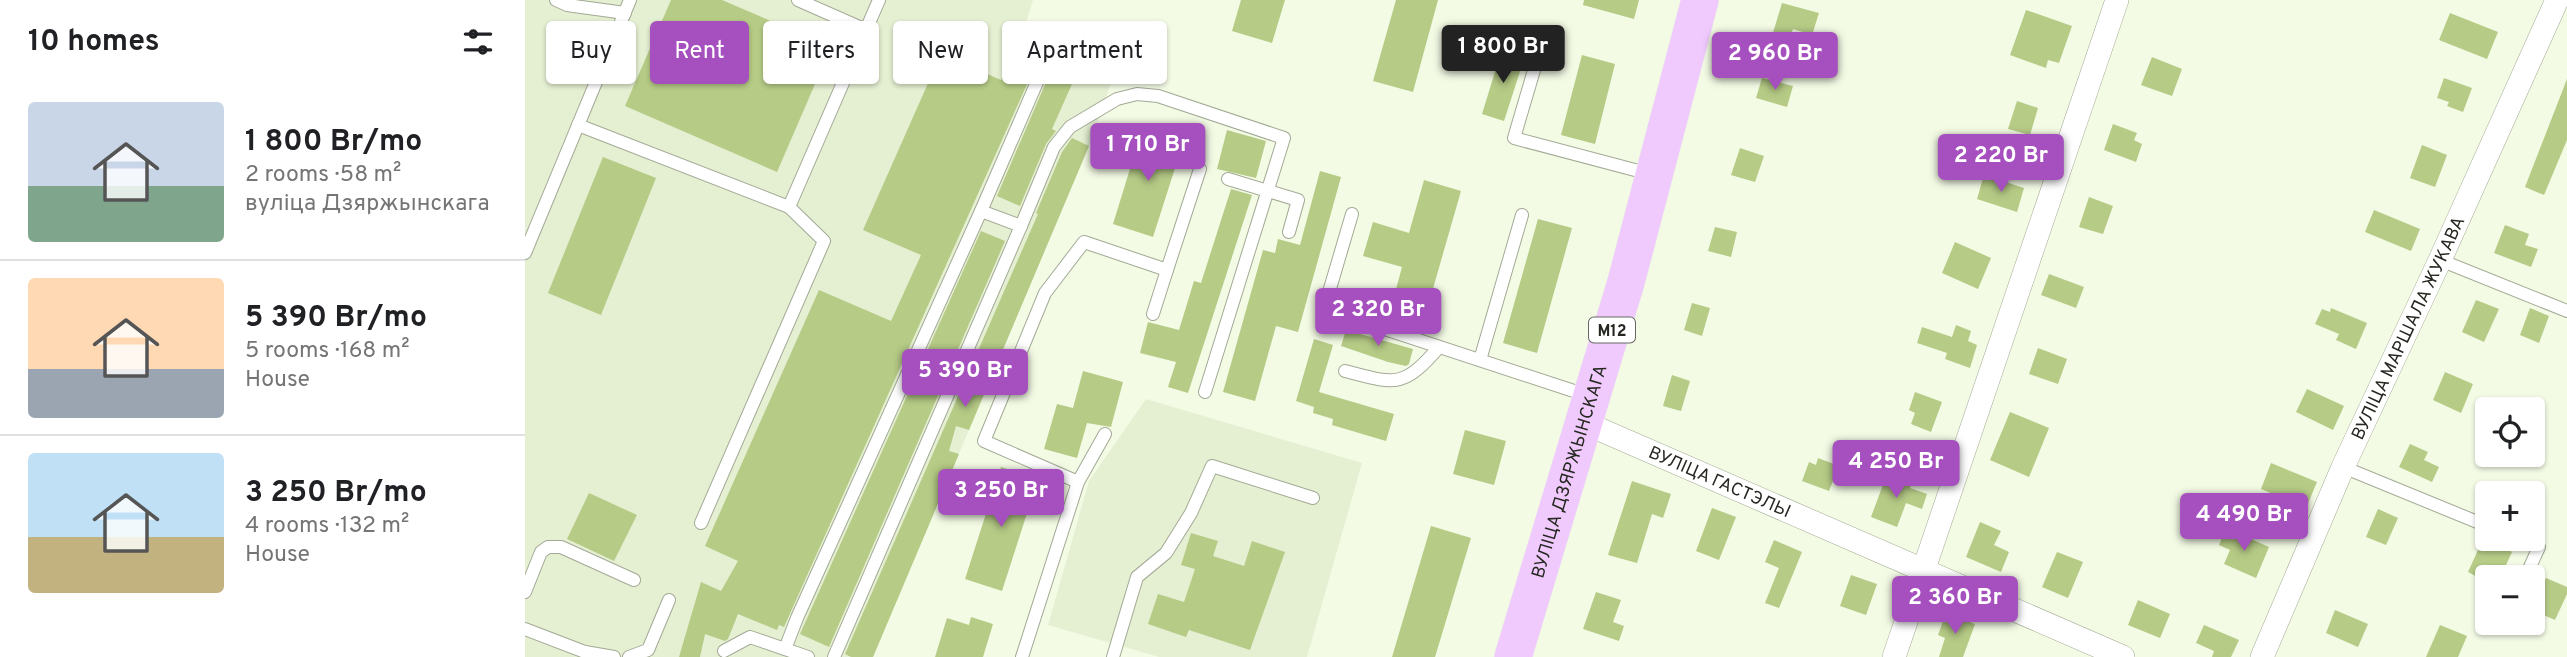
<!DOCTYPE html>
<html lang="en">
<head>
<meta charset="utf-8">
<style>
	:root { --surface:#fff; --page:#f2f2f2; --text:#202124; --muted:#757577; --line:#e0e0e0; --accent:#a550be }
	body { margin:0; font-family:Overpass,sans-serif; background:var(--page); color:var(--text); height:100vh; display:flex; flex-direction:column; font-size:26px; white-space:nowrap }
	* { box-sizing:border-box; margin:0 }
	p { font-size:23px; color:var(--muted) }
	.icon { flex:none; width:38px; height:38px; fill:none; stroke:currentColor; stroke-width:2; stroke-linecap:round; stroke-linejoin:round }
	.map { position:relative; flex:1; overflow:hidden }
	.panel { display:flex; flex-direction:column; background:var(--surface); width:525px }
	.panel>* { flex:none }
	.banner { position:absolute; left:21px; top:21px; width:665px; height:63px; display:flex; gap:14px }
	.tools { position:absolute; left:1950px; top:397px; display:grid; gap:14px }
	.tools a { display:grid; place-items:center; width:70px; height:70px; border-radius:7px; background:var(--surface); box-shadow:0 2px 5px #0004; font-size:35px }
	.price { position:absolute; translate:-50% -60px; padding:0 16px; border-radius:7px; background:var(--accent); color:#fff; font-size:23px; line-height:46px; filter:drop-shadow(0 2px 4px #0008) }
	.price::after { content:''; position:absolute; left:50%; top:42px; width:21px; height:16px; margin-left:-10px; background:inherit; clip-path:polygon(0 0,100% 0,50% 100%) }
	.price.on { background:#222; color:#fff }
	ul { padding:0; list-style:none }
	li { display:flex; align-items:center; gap:21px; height:175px; padding:0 28px }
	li+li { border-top:2px solid var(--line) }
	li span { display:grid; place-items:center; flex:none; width:196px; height:140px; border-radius:7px; color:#555 }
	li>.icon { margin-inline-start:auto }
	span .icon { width:84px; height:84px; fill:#fffc; stroke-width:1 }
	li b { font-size:30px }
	h2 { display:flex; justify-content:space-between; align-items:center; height:84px; padding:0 28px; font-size:30px }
	.tag { padding:0 24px; border-radius:7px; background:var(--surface); box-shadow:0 2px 5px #0004; font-size:24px; line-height:63px }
	.tag.on { background:var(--accent); color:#fff }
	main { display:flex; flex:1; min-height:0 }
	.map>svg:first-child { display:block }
	.built { fill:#e5efd2 }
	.building { fill:#b6cb86 }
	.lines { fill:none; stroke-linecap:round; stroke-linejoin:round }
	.lane-casing { stroke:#a2a995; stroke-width:14 }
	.street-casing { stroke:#a2a995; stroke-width:24 }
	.primary-casing { stroke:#e9eae9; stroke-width:38 }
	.lane { stroke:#fff; stroke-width:12 }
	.street { stroke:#fff; stroke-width:23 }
	.primary { stroke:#f1cafd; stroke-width:37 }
	.labels { text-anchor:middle; stroke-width:6; stroke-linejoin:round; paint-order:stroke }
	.shield { fill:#fff; stroke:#666863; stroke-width:2 }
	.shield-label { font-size:16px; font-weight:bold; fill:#252820 }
	.street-label { font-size:18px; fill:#252820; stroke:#fff }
</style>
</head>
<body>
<main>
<section class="panel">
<h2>10 homes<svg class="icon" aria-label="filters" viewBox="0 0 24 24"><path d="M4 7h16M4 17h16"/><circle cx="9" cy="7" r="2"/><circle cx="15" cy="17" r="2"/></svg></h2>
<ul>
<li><span style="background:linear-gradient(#c9d6e8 60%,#7fa58c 0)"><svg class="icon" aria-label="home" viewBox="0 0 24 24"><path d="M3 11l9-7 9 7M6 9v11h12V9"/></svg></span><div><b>1 800 Br/mo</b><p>2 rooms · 58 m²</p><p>вуліца Дзяржынскага</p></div></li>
<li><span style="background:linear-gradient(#ffd9b3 65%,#9aa5b1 0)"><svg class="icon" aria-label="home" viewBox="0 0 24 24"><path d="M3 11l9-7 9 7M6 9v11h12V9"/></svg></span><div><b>5 390 Br/mo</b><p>5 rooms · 168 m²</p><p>House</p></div></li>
<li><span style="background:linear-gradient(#bfe0f5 60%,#c2b280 0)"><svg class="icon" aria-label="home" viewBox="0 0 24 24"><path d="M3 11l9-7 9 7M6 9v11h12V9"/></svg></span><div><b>3 250 Br/mo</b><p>4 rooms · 132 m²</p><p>House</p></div></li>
</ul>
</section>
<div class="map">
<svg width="2042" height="657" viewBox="0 0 2042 657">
	<rect width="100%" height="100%" fill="#f4fbe5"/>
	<g class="built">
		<path d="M0,0H508L498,32L501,26L591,69L564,146L348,657H0Z"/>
		<path d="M621,399L837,463L782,657H634L523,625L564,481Z"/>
	</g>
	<g class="building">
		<path d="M146,0H197L306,47L252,172L100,106Z"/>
		<path d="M716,0H760L747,43L707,31Z"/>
		<path d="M871,0H913L888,92L848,81Z"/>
		<path d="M1059,0H1114L1109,19L1058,5Z"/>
		<path d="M1257,3L1294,13L1287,35L1268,29L1264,41L1247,36Z"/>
		<path d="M1501,10L1547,26L1534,63L1523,60L1521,68L1485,55Z"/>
		<path d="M1925,13L1973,32L1962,59L1914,40Z"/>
		<path d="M494,43L516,53L259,627L254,625L252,630L213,614L203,639L200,641L180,634L175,657H154L176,582L196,591L213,561L180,546L294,290L366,321L396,255L338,230L416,54L476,80Z"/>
		<path d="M539,49L559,57L527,129L531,131L521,144L495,206L472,196L531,59L534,61Z"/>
		<path d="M977,49L1000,56L979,121L957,114Z"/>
		<path d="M1057,55L1090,64L1070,144L1036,135Z"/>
		<path d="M1627,57L1657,69L1647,96L1616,85Z"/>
		<path d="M1237,78L1268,86L1262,107L1231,98Z"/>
		<path d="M1919,78L1947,88L1938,112L1922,106L1924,102L1912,98Z"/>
		<path d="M2042,79V140L2019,195L2000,187Z"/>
		<path d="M1492,101L1513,108L1505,135L1483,129Z"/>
		<path d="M1588,124L1612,133L1609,140L1617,144L1611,162L1579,150Z"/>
		<path d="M617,130L658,143L628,237L588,224Z"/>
		<path d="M702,130L741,141L731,178L692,169Z"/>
		<path d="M547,138L564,146L444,430L431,426L424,451L434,454L348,657H326L320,654L513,214L511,213L537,152Z"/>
		<path d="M1897,145L1922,155L1910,187L1885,178Z"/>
		<path d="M1215,148L1239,156L1230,182L1206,175Z"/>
		<path d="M78,157L131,178L76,315L23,293Z"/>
		<path d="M795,171L816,177L773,332L751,326L730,401L698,392L738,250L750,253L753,239L775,245Z"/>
		<path d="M1459,175L1499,188L1492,212L1452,199Z"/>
		<path d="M899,180L936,191L901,313L867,304L877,267L838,256L848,222L884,233Z"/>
		<path d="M706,189L727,195L663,393L643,387L651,362L615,353L623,322L654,330L669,281L676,283Z"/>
		<path d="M1564,197L1588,206L1578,234L1554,227Z"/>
		<path d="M1849,210L1895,229L1886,251L1840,232Z"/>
		<path d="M1013,219L1047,228L1012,353L978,343Z"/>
		<path d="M1980,225L2004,234L2000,245L2013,249L2006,267L1969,253Z"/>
		<path d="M1190,227L1212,232L1206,257L1183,251Z"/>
		<path d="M456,231L480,241L304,647L275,634Z"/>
		<path d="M1430,242L1466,258L1453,289L1417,273Z"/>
		<path d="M1524,274L1559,287L1551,308L1516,295Z"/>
		<path d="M1951,300L1974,309L1959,342L1937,332Z"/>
		<path d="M1167,303L1185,308L1177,336L1159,330Z"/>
		<path d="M1806,308L1842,323L1831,349L1811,340L1814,334L1790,324L1797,309L1805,312Z"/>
		<path d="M2005,308L2024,316L2014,343L1995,335Z"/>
		<path d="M1431,325L1446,331L1443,341L1452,345L1445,368L1420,359L1422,353L1392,343L1397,327L1427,337Z"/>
		<path d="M821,330L888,349L884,364L881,366L863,362L816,346Z"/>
		<path d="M789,339L808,345L794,392L869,414L861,441L807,425L808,419L788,413L789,407L771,401Z"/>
		<path d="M1513,348L1542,359L1533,384L1504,374Z"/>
		<path d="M558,371L598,382L586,427L562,423L552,458L519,449L532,404L548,408Z"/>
		<path d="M1920,372L1948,384L1936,413L1908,400Z"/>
		<path d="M1147,375L1165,381L1156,411L1138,406Z"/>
		<path d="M1782,389L1819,406L1808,430L1771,412Z"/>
		<path d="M1390,392L1417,402L1406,432L1386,424L1390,413L1384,410Z"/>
		<path d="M1485,412L1524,428L1504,477L1465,460Z"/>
		<path d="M940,430L981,441L969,485L928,474Z"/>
		<path d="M1885,444L1903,452L1899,460L1914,467L1907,482L1874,467Z"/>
		<path d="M1293,458L1314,466L1304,491L1277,481L1284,462L1291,465Z"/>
		<path d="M1746,463L1792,482L1781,508L1736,489Z"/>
		<path d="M476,467L513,479L477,591L440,579Z"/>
		<path d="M1362,474L1387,483L1385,488L1402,494L1397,509L1381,503L1372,527L1346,517Z"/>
		<path d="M1107,481L1146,494L1138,518L1127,514L1112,563L1083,555Z"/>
		<path d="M64,493L112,515L89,561L42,539Z"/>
		<path d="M1187,508L1211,517L1194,560L1171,551Z"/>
		<path d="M1853,509L1873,518L1861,545L1841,537Z"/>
		<path d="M1455,522L1476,531L1469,545L1484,552L1476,572L1441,557Z"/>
		<path d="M906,526L946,538L910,657H867Z"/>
		<path d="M1701,528L1744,547L1731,578L1699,564L1705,550L1694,545Z"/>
		<path d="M666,533L693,541L688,556L719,566L727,541L760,552L725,650L664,630L661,637L623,624L633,594L659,602L670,569L656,565Z"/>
		<path d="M1958,539L1987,552L1975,578H1954L1943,572Z"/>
		<path d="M1249,540L1277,552L1254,608L1240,603L1254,568L1240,562Z"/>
		<path d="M1532,552L1558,562L1543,598L1517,587Z"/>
		<path d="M1326,575L1352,584L1341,615L1315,606Z"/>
		<path d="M2021,578L2042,587V594L2030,620L2007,610Z"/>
		<path d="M1071,592L1096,600L1088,622L1099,626L1094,641L1058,629Z"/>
		<path d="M1613,600L1645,614L1635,638L1603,625Z"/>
		<path d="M1810,610L1843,624L1833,647L1801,633Z"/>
		<path d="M1421,613L1450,624L1438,657H1414L1420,638L1413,635Z"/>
		<path d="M446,617L468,624L458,657H410L422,618L444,625Z"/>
		<path d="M1679,625L1714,640L1706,657H1687L1689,651L1671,643Z"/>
		<path d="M1915,625L1942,636L1933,657H1901Z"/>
	</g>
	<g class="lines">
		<defs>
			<g id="lane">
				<path d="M31,0L42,5L100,13"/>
				<path d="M273,0L341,30"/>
				<path d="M1012,60L989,138L1125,174"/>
				<path d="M53,125L264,207L354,0"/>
				<path d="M703,179L773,200L764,232"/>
				<path d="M827,214L799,309L1064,396"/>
				<path d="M496,226L529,147L545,127L592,99L612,94L633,96L759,138L680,392"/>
				<path d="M0,253L105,0"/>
				<path d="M1915,260L2042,311"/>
				<path d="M628,314L642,270"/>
				<path d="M955,360L997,215"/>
				<path d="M820,371C870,384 878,389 914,347"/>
				<path d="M1818,467L1962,526"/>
				<path d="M553,482L459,441L520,293L559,242L642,270L675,169"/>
				<path d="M176,523L299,241L264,207"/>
				<path d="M1994,539L2014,547L2000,578"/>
				<path d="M0,592L16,552L23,547H36L109,580"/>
				<path d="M0,629L60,652L89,657"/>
				<path d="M260,649L272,618L456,211L522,59"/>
				<path d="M199,651L225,637L283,657"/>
				<path d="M104,657L123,650L144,600"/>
				<path d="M309,657L496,226L456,211"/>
				<path d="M497,657L553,482L580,434"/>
				<path d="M588,657L612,577L641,553L666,513L687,466L788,498"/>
			</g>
			<g id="street">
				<path id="s1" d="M1060,423L1598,657"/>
				<path d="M1369,657L1592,0"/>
				<path id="s2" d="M1737,657L1818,467L1915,260L2032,0"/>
			</g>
			<g id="primary">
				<path id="s3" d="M988,657L1101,282L1175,0"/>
			</g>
		</defs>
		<use href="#lane" class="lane-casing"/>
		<use href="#street" class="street-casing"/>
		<use href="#primary" class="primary-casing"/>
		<use href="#lane" class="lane"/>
		<use href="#street" class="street"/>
		<use href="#primary" class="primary"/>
	</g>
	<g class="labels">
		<rect class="shield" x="1064" y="317.5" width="46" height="25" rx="5"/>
		<g class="shield-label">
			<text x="1087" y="336">М12</text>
		</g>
		<g class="street-label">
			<text dy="6" stroke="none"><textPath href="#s2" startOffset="360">ВУЛІЦА МАРШАЛА ЖУКАВА</textPath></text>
			<text dy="6" stroke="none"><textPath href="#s3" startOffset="194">ВУЛІЦА ДЗЯРЖЫНСКАГА</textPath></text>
			<text dy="6" stroke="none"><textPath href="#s1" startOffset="147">ВУЛІЦА ГАСТЭЛЫ</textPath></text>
		</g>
	</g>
</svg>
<div class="tools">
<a><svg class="icon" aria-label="locate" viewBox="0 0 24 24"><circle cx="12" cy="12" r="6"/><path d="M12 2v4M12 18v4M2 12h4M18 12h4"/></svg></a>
<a>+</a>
<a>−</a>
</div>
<b class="price on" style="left:978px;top:85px">1 800 Br</b>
<b class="price" style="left:1250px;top:92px">2 960 Br</b>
<b class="price" style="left:623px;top:183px">1 710 Br</b>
<b class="price" style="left:1476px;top:194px">2 220 Br</b>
<b class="price" style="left:853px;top:348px">2 320 Br</b>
<b class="price" style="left:440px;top:409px">5 390 Br</b>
<b class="price" style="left:1371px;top:500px">4 250 Br</b>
<b class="price" style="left:476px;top:529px">3 250 Br</b>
<b class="price" style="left:1719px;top:553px">4 490 Br</b>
<b class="price" style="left:1430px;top:636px">2 360 Br</b>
<div class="banner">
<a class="tag">Buy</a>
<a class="tag on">Rent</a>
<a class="tag">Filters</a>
<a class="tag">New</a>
<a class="tag">Apartment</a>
</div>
</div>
</main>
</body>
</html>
